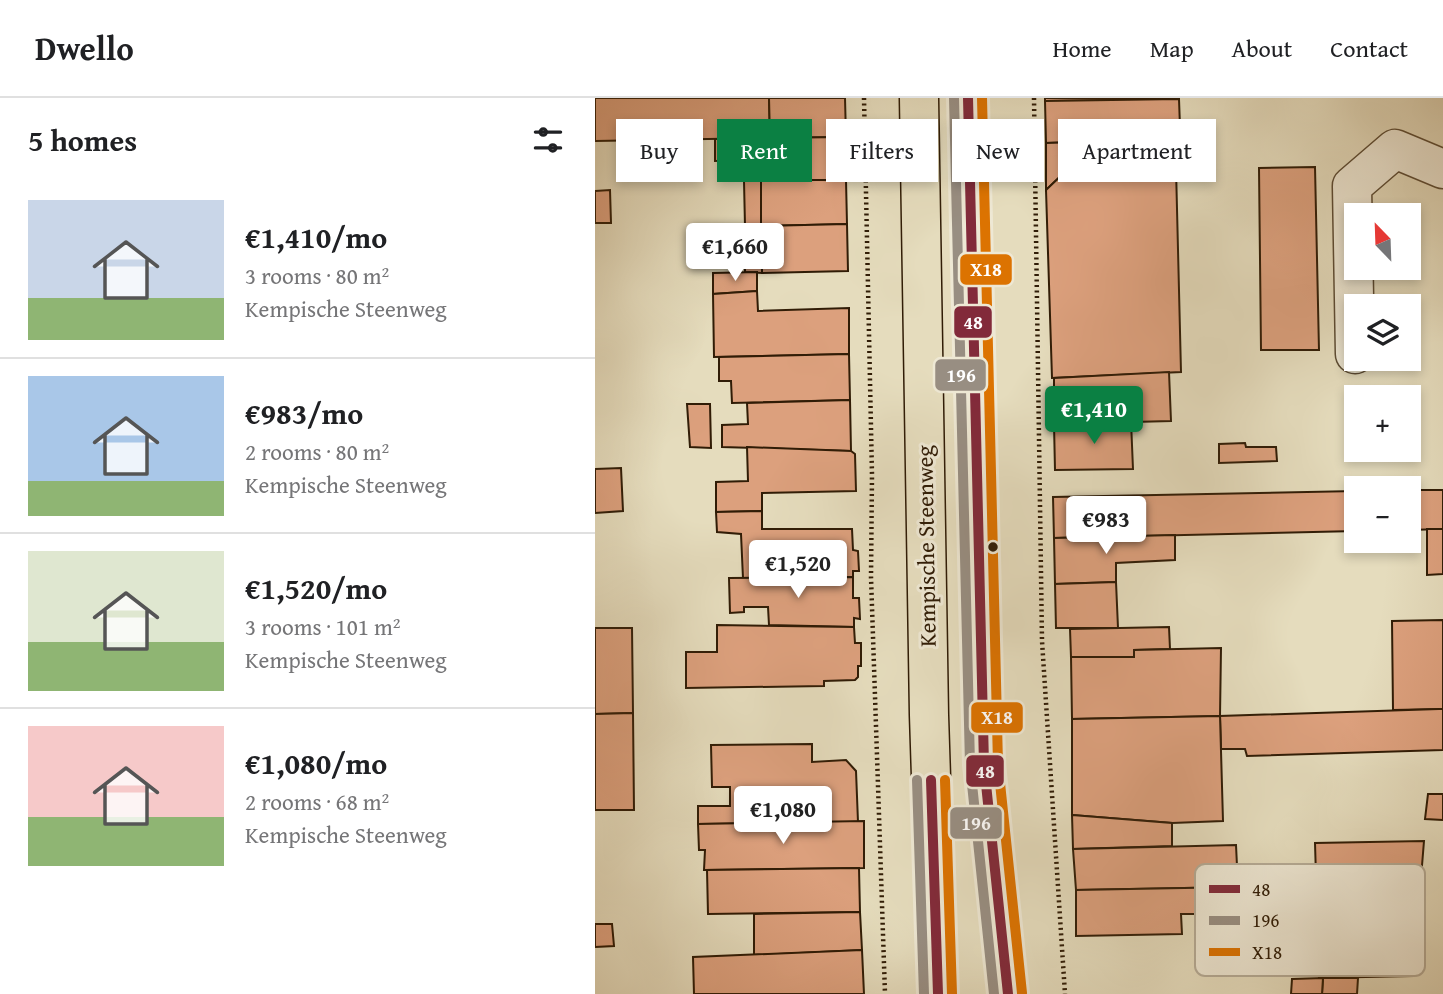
<!DOCTYPE html>
<html lang="en">
<head>
<meta charset="utf-8">
<style>
	:root { --surface:#fff; --page:#f6f6f6; --text:#202124; --muted:#757577; --line:#e0e0e0; --accent:#0b8043 }
	body { margin:0; font-family:"Gentium Book Plus",serif; background:var(--page); color:var(--text); height:100vh; display:flex; flex-direction:column; font-size:26px; white-space:nowrap }
	* { box-sizing:border-box; margin:0 }
	p { font-size:23px; color:var(--muted) }
	.icon { flex:none; width:38px; height:38px; fill:none; stroke:currentColor; stroke-width:2; stroke-linecap:round; stroke-linejoin:round }
	.map { position:relative; flex:1; overflow:hidden }
	.details { display:flex; flex-direction:column; background:var(--surface); width:595px }
	.details>* { flex:none }
	.hud { position:absolute; left:21px; top:21px; width:665px; height:63px; display:flex; gap:14px }
	.needle { width:46px; rotate:337deg }
	.buttons { position:absolute; left:749px; top:105px; display:grid; gap:14px }
	.buttons a { display:grid; place-items:center; width:77px; height:77px; border-radius:0px; background:var(--surface); box-shadow:0 4px 10px #0003; font-size:35px }
	.price { position:absolute; translate:-50% -60px; padding:0 16px; border-radius:7px; background:#fff; color:#222; font-size:23px; line-height:46px; filter:drop-shadow(0 2px 4px #0008) }
	.price::after { content:''; position:absolute; left:50%; top:42px; width:21px; height:16px; margin-left:-10px; background:inherit; clip-path:polygon(0 0,100% 0,50% 100%) }
	.price.active { background:var(--accent); color:#fff }
	ul { padding:0; list-style:none }
	li { display:flex; align-items:center; gap:21px; height:175px; padding:0 28px }
	li+li { border-top:2px solid var(--line) }
	li span { display:grid; place-items:center; flex:none; width:196px; height:140px; border-radius:0px; color:#555 }
	li>.icon { margin-inline-start:auto }
	span .icon { width:84px; height:84px; fill:#fffc; stroke-width:1 }
	li b { font-size:30px }
	h2 { display:flex; justify-content:space-between; align-items:center; height:84px; padding:0 28px; font-size:30px }
	.pill { padding:0 24px; border-radius:0px; background:var(--surface); box-shadow:0 4px 10px #0003; font-size:24px; line-height:63px }
	.pill.active { background:var(--accent); color:#fff }
	header { display:flex; align-items:center; gap:42px; box-sizing:border-box; height:98px; padding:0 35px; background:var(--surface); border-bottom:2px solid var(--line) }
	header strong { font-size:33px }
	nav { display:flex; gap:38px; margin-inline-start:auto; font-size:24px }
	main { display:flex; flex:1; min-height:0 }
	.map>svg:first-child { display:block }
	.building { fill:#dca07d; stroke:#301c06; stroke-width:2 }
	.lines { fill:none; stroke-linecap:round; stroke-linejoin:round }
	.minor-casing { stroke:#5d4c34; stroke-width:41 }
	.major-casing { stroke:#301c06; stroke-width:41 }
	.path { stroke:#301c06; stroke-width:4.5; stroke-dasharray:2 3.5; stroke-linecap:butt }
	.minor { stroke:#eee8d4; stroke-width:38 }
	.major { stroke:#e5dcbd; stroke-width:38 }
	.bus-1-casing { stroke:#eee8d4; stroke-width:16 }
	.bus-2-casing { stroke:#eee8d4; stroke-width:16 }
	.bus-3-casing { stroke:#eee8d4; stroke-width:16 }
	.bus-1 { stroke:#822a3a; stroke-width:10 }
	.bus-2 { stroke:#988e82; stroke-width:10 }
	.bus-3 { stroke:#dc7301; stroke-width:10 }
	.bus-dot { fill:#301c06; stroke:#eee8d4; stroke-width:2.5 }
	.labels { text-anchor:middle; stroke-width:6; stroke-linejoin:round; paint-order:stroke }
	.street-label { font-size:23px; fill:#301c06; stroke:#eee8d4 }
	.key { fill:#eee8d4; stroke:#b5ab96; stroke-width:2 }
	.key-label { font-size:19px; fill:#301c06 }
	.line-badge { stroke:#eee8d4; stroke-width:2.5 }
	.badge-label { font-size:19px; text-anchor:middle; font-weight:bold; fill:#fff }
</style>
</head>
<body>
<header>
<strong>Dwello</strong>
<nav><a>Home</a><a>Map</a><a>About</a><a>Contact</a></nav>
</header>
<main>
<section class="details">
<h2>5 homes<svg class="icon" aria-label="filters" viewBox="0 0 24 24"><path d="M4 7h16M4 17h16"/><circle cx="9" cy="7" r="2"/><circle cx="15" cy="17" r="2"/></svg></h2>
<ul>
<li><span style="background:linear-gradient(#c9d6e8 70%,#8fb573 0)"><svg class="icon" aria-label="home" viewBox="0 0 24 24"><path d="M3 11l9-7 9 7M6 9v11h12V9"/></svg></span><div><b>€1,410/mo</b><p>3 rooms · 80 m²</p><p>Kempische Steenweg</p></div></li>
<li><span style="background:linear-gradient(#a9c7e8 75%,#8fb573 0)"><svg class="icon" aria-label="home" viewBox="0 0 24 24"><path d="M3 11l9-7 9 7M6 9v11h12V9"/></svg></span><div><b>€983/mo</b><p>2 rooms · 80 m²</p><p>Kempische Steenweg</p></div></li>
<li><span style="background:linear-gradient(#dfe7d0 65%,#8fb573 0)"><svg class="icon" aria-label="home" viewBox="0 0 24 24"><path d="M3 11l9-7 9 7M6 9v11h12V9"/></svg></span><div><b>€1,520/mo</b><p>3 rooms · 101 m²</p><p>Kempische Steenweg</p></div></li>
<li><span style="background:linear-gradient(#f6c9c9 65%,#8fb573 0)"><svg class="icon" aria-label="home" viewBox="0 0 24 24"><path d="M3 11l9-7 9 7M6 9v11h12V9"/></svg></span><div><b>€1,080/mo</b><p>2 rooms · 68 m²</p><p>Kempische Steenweg</p></div></li>
</ul>
</section>
<div class="map">
<svg width="848" height="896" viewBox="0 0 848 896">
	<rect width="100%" height="100%" fill="#e5dcbd"/>
	<filter id="stains"><feTurbulence type="fractalNoise" baseFrequency=".00286" numOctaves="4"/><feColorMatrix values="0 0 0 0 .2 0 0 0 0 .09 0 0 0 0 .02 0 0 0 .5 -.17"/></filter>
	<radialGradient id="worn" r=".72"><stop offset=".6" stop-color="#630" stop-opacity="0"/><stop offset="1" stop-color="#630" stop-opacity=".3"/></radialGradient>
	<g class="building">
		<path d="M0,0H174L175,40L0,43Z"/>
		<path d="M174,0H250L251,39L175,40Z"/>
		<path d="M450,0H584V1L450,3Z"/>
		<path d="M584,1L585,29L579,28V41L451,45L450,3Z"/>
		<path d="M251,39V82H166V40Z"/>
		<path d="M120,41H149V62L120,63Z"/>
		<path d="M579,41L581,70L472,72L451,92V45Z"/>
		<path d="M720,69L724,252H666L664,70Z"/>
		<path d="M581,70L586,274L457,280L451,92L472,72Z"/>
		<path d="M166,82V128H150L149,83Z"/>
		<path d="M166,82H251L252,126L166,128Z"/>
		<path d="M15,92L16,125H0V93Z"/>
		<path d="M252,126L253,173L167,175L166,128Z"/>
		<path d="M150,128V151H123L122,129Z"/>
		<path d="M150,128H166L167,175L150,174Z"/>
		<path d="M162,174V193L118,196V175Z"/>
		<path d="M162,193L163,213L254,210V256L119,259L118,196Z"/>
		<path d="M254,256L255,302L137,305L136,283H124V259Z"/>
		<path d="M574,274L576,323L459,326L456,300L459,296V280Z"/>
		<path d="M255,302L256,353L127,349V327L153,326L152,305Z"/>
		<path d="M92,306H115L116,350L95,349Z"/>
		<path d="M536,323L538,371L460,372L459,326Z"/>
		<path d="M650,345L651,349H681L682,363L624,365V346Z"/>
		<path d="M152,349L256,353L260,356L261,393L167,395V413L121,414V384L153,383Z"/>
		<path d="M26,370L28,413L0,415V371Z"/>
		<path d="M814,392H848V431L814,432Z"/>
		<path d="M761,393V433L459,440L458,399Z"/>
		<path d="M167,413V431H257L258,452L263,453L264,473H258V479L148,480L146,436L122,434L121,414Z"/>
		<path d="M832,431H848V476L832,477Z"/>
		<path d="M580,437V462L521,465V484L460,486L459,440Z"/>
		<path d="M258,479V500H264L265,521L259,520V529L174,527L173,509H149V514L135,515L134,480Z"/>
		<path d="M521,484L523,530H461L460,486Z"/>
		<path d="M848,522V611L798,612L797,523Z"/>
		<path d="M122,527L259,529L260,545H266V568H263V579L260,582L229,583V588L91,590V554H122Z"/>
		<path d="M574,529L575,551L539,552V559H476L475,531Z"/>
		<path d="M0,530H37L38,615L0,616Z"/>
		<path d="M626,550L625,618L477,621L476,559H539V552Z"/>
		<path d="M844,611H848V652L652,658L650,651H626L625,618Z"/>
		<path d="M38,615L39,712H0V616Z"/>
		<path d="M625,618L628,723L577,725L477,717V621Z"/>
		<path d="M217,646V664L251,662L261,673L263,724L103,726V708H135V689H117L116,647Z"/>
		<path d="M833,696H848V722L830,721Z"/>
		<path d="M477,717L577,725V748L478,751Z"/>
		<path d="M269,723V770L109,772L110,752H104L103,726Z"/>
		<path d="M829,743L818,878L724,880L720,745Z"/>
		<path d="M641,747L643,789L481,792L478,751Z"/>
		<path d="M264,770L265,814L113,816L112,772Z"/>
		<path d="M643,789L644,831L616,830V816H586L587,836L481,838V792Z"/>
		<path d="M265,814L267,852L159,857V816Z"/>
		<path d="M0,826H17L19,848L0,849Z"/>
		<path d="M267,852L269,896H99L98,859Z"/>
		<path d="M728,880H763L762,896H727Z"/>
		<path d="M728,880L727,896H696L697,881Z"/>
	</g>
	<g class="lines">
		<defs>
			<path id="minor" d="M760,256L757,88L800,51L848,71"/>
			<g id="major">
				<path d="M324,0L334,617L343,896"/>
				<path d="M373,0L389,667L413,896"/>
			</g>
		</defs>
		<use href="#minor" class="minor-casing"/>
		<use href="#major" class="major-casing"/>
		<g class="path">
			<path d="M269,0L277,377L276,479L290,896"/>
			<path d="M439,0L447,543L470,896"/>
		</g>
		<use href="#minor" class="minor"/>
		<use href="#major" class="major"/>
		<defs>
			<g id="bus-1">
				<path d="M373,0L389,667L413,896"/>
				<path d="M336,682L343,896"/>
			</g>
			<g id="bus-2">
				<path d="M359,0L375,667L399,896"/>
				<path d="M322,682L329,896"/>
			</g>
			<g id="bus-3">
				<path d="M387,0L403,666L427,895"/>
				<path d="M350,682L357,896"/>
			</g>
		</defs>
		<use href="#bus-1" class="bus-1-casing"/>
		<use href="#bus-2" class="bus-2-casing"/>
		<use href="#bus-3" class="bus-3-casing"/>
		<use href="#bus-1" class="bus-1"/>
		<use href="#bus-2" class="bus-2"/>
		<use href="#bus-3" class="bus-3"/>
	</g>
	<circle class="bus-dot" cx="398" cy="449" r="6"/>
	<g class="labels">
		<g class="street-label">
			<text transform="translate(331 448) rotate(-91)" y="8">Kempische Steenweg</text>
		</g>
	</g>
	<rect x="600" y="766" width="230" height="112" rx="10" class="key"/>
	<rect x="614" y="787" width="31" height="8" fill="#822a3a"/>
	<rect x="614" y="818" width="31" height="9" fill="#988e82"/>
	<rect x="614" y="850" width="31" height="8" fill="#dc7301"/>
	<g class="key-label">
		<text x="657" y="798">48</text>
		<text x="657" y="829">196</text>
		<text x="657" y="861">X18</text>
	</g>
	<g class="line-badge">
		<rect x="364" y="155" width="54" height="33" rx="7" fill="#dc7301"/>
		<rect x="358" y="207" width="40" height="34" rx="7" fill="#822a3a"/>
		<rect x="339" y="260" width="53" height="34" rx="7" fill="#988e82"/>
		<rect x="375" y="603" width="54" height="33" rx="7" fill="#dc7301"/>
		<rect x="370" y="656" width="40" height="34" rx="7" fill="#822a3a"/>
		<rect x="354" y="708" width="54" height="34" rx="7" fill="#988e82"/>
	</g>
	<g class="badge-label">
		<text x="391" y="178">X18</text>
		<text x="378" y="231">48</text>
		<text x="366" y="284">196</text>
		<text x="402" y="626">X18</text>
		<text x="390" y="680">48</text>
		<text x="381" y="732">196</text>
	</g>
	<rect width="100%" height="100%" filter="url(#stains)"/>
	<rect width="100%" height="100%" fill="url(#worn)"/>
</svg>
<div class="buttons">
<a><svg class="needle" viewBox="-14 -14 28 28"><path d="M0-13l5 13h-10z" fill="#e53935"/><path d="M0 13l5-13h-10z" fill="#757577"/></svg></a>
<a><svg class="icon" aria-label="layers" viewBox="0 0 24 24"><path d="M12 4l9 5-9 5-9-5zM3 14l9 5 9-5"/></svg></a>
<a>+</a>
<a>−</a>
</div>
<b class="price" style="left:140px;top:185px">€1,660</b>
<b class="price active" style="left:499px;top:348px">€1,410</b>
<b class="price" style="left:511px;top:458px">€983</b>
<b class="price" style="left:203px;top:502px">€1,520</b>
<b class="price" style="left:188px;top:748px">€1,080</b>
<div class="hud">
<a class="pill">Buy</a>
<a class="pill active">Rent</a>
<a class="pill">Filters</a>
<a class="pill">New</a>
<a class="pill">Apartment</a>
</div>
</div>
</main>
</body>
</html>
